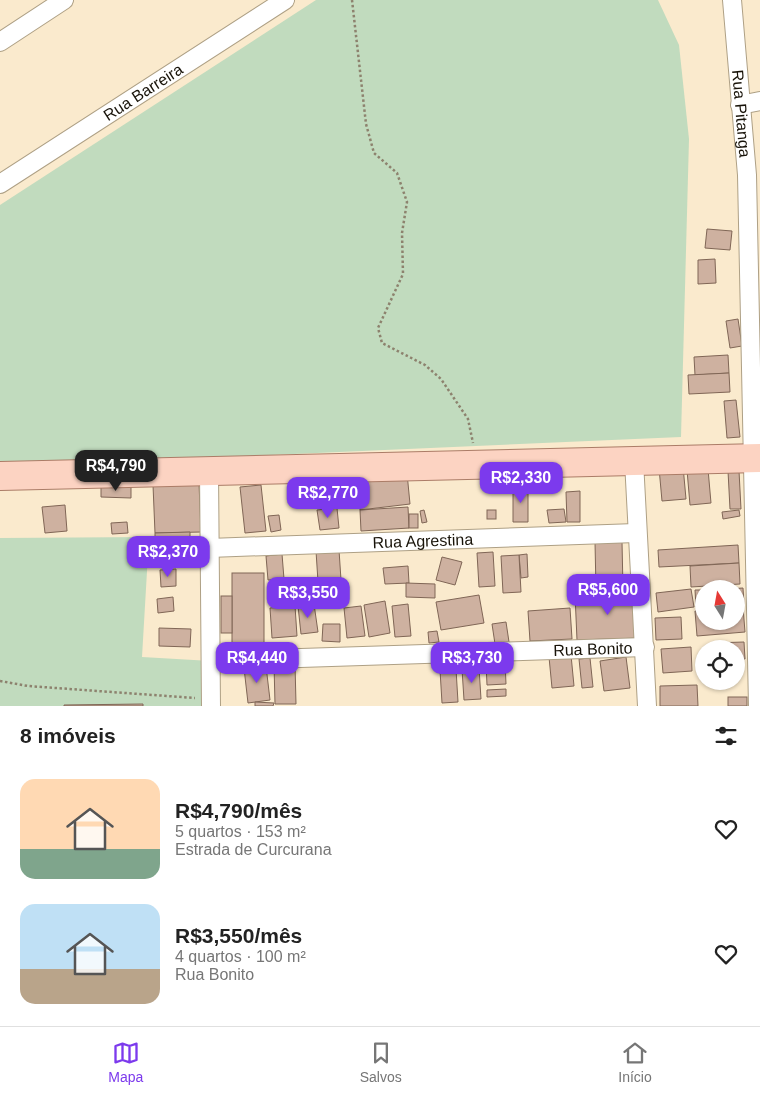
<!DOCTYPE html>
<html lang="pt">
<head>
<meta charset="utf-8">
<style>
	:root { --surface:#fff; --page:#f2f2f2; --text:#222; --muted:#767676; --line:#e0e0e0; --accent:#7c3aed }
	body { margin:0; font-family:Arial,sans-serif; background:var(--page); color:var(--text); height:100vh; display:flex; flex-direction:column; font-size:19px; white-space:nowrap }
	* { box-sizing:border-box; margin:0 }
	p { font-size:16px; color:var(--muted) }
	.icon { flex:none; width:28px; height:28px; fill:none; stroke:currentColor; stroke-width:2; stroke-linecap:round; stroke-linejoin:round }
	.map { position:relative; height:706px; overflow:hidden }
	.details { display:flex; flex-direction:column; background:var(--surface); flex:1 }
	.details>* { flex:none }
	.needle { width:32px; rotate:349deg }
	.tools { position:absolute; left:695px; top:580px; display:grid; gap:10px }
	.tools a { display:grid; place-items:center; width:50px; height:50px; border-radius:50%; background:var(--surface); box-shadow:0 1px 4px #0004; font-size:25px }
	.price { position:absolute; translate:-50% -42px; padding:0 11px; border-radius:10px; background:var(--accent); color:#fff; font-size:16px; line-height:32px; filter:drop-shadow(0 1px 2px #0008) }
	.price::after { content:''; position:absolute; left:50%; top:30px; width:15px; height:11px; margin-left:-8px; background:inherit; clip-path:polygon(0 0,100% 0,50% 100%) }
	.price.current { background:#222; color:#fff }
	ul { padding:0; list-style:none }
	li { display:flex; align-items:center; gap:15px; height:125px; padding:0 20px }
	li span { display:grid; place-items:center; flex:none; width:140px; height:100px; border-radius:15px; color:#555 }
	li>.icon { margin-inline-start:auto }
	span .icon { width:60px; height:60px; fill:#fffc; stroke-width:1 }
	li b { font-size:21px }
	h2 { display:flex; justify-content:space-between; align-items:center; height:60px; padding:0 20px; font-size:21px }
	.dock { display:flex; justify-content:space-around; align-items:center; height:70px; border-top:1px solid var(--line); background:var(--surface); font-size:14px; color:var(--muted) }
	.dock a { display:grid; justify-items:center; gap:2px }
	.dock .current { color:var(--accent) }
	.map>svg:first-child { display:block }
	.green { fill:#c1dbbe }
	.building { fill:#ceb1a0; stroke:#806656 }
	.lines { fill:none; stroke-linecap:round; stroke-linejoin:round }
	.street-casing { stroke:#aea085; stroke-width:20 }
	.primary-casing { stroke:#ab7c67; stroke-width:30 }
	.path { stroke:#8d826e; stroke-width:2.5; stroke-dasharray:2.5 2.5; stroke-linecap:butt }
	.street { stroke:#fff; stroke-width:18 }
	.primary { stroke:#fcd3c2; stroke-width:28 }
	.labels { text-anchor:middle; stroke-width:4; stroke-linejoin:round; paint-order:stroke }
	.street-label { font-size:16px; fill:#181309; stroke:#fff }
</style>
</head>
<body>
<div class="map">
<svg width="760" height="706" viewBox="0 0 760 706">
	<rect width="100%" height="100%" fill="#faeacd"/>
	<g class="green">
		<path d="M316,0H658L679,45L689,139L681,437L0,467V205Z"/>
		<path d="M149,537L142,657L211,661L210,706H0V538Z"/>
	</g>
	<g class="building">
		<path d="M707,229L732,231L730,250L705,248Z"/>
		<path d="M715,259L716,283L698,284V260Z"/>
		<path d="M738,319L742,346L730,348L726,321Z"/>
		<path d="M728,355L729,373L695,375L694,357Z"/>
		<path d="M729,373L730,392L689,394L688,375Z"/>
		<path d="M736,400L740,437L727,438L724,401Z"/>
		<path d="M683,466L686,499L662,501L659,468Z"/>
		<path d="M708,469L711,503L690,505L687,470Z"/>
		<path d="M728,471H739L741,509H730Z"/>
		<path d="M407,473L410,504L360,510L357,478Z"/>
		<path d="M199,483L201,532L155,533L153,485Z"/>
		<path d="M261,485L266,531L245,533L240,487Z"/>
		<path d="M101,486H131V498L101,497Z"/>
		<path d="M528,486V522H513V487Z"/>
		<path d="M580,491V522H567L566,492Z"/>
		<path d="M65,505L67,531L45,533L42,507Z"/>
		<path d="M408,507L409,528L361,531L360,510Z"/>
		<path d="M337,508L339,528L320,530L317,510Z"/>
		<path d="M564,509L566,522L549,523L547,510Z"/>
		<path d="M424,510L427,522L422,523L420,511Z"/>
		<rect x="487" y="510" width="9" height="9"/>
		<path d="M739,510L740,516L723,519L722,512Z"/>
		<rect x="409" y="514" width="9" height="14"/>
		<path d="M279,515L281,530L271,532L268,516Z"/>
		<path d="M127,522L128,533L112,534L111,523Z"/>
		<path d="M190,532V544L155,545V533Z"/>
		<path d="M595,542H622L623,589L596,590Z"/>
		<path d="M738,545L739,563L659,567L658,550Z"/>
		<path d="M164,548H196V561L164,560Z"/>
		<path d="M339,550L342,595L319,597L316,551Z"/>
		<path d="M493,552L495,586L479,587L477,553Z"/>
		<path d="M282,554L284,579L268,580L266,556Z"/>
		<path d="M527,554L528,577L521,578L519,555Z"/>
		<path d="M519,555L521,592L503,593L501,556Z"/>
		<path d="M442,557L462,562L455,585L436,580Z"/>
		<path d="M739,563L740,584L691,587L690,566Z"/>
		<path d="M408,566L409,583L385,584L383,568Z"/>
		<path d="M176,569V586L161,587L160,570Z"/>
		<rect x="232" y="573" width="32" height="71"/>
		<path d="M406,583L435,584V598L406,597Z"/>
		<path d="M293,584V600L275,601L274,585Z"/>
		<path d="M743,588L744,605L736,606V589H728Z"/>
		<path d="M691,589L694,607L658,612L656,593Z"/>
		<path d="M695,590H704V607H696Z"/>
		<path d="M638,593L642,638L577,640L575,594Z"/>
		<path d="M479,595L484,623L441,630L436,602Z"/>
		<rect x="221" y="596" width="11" height="37"/>
		<path d="M173,597L174,611L158,613L157,599Z"/>
		<path d="M331,598L332,604L323,606L322,600Z"/>
		<path d="M385,601L390,633L369,637L364,605Z"/>
		<path d="M314,604L318,632L301,634L298,606Z"/>
		<path d="M408,604L411,636L395,637L392,606Z"/>
		<path d="M295,606L297,636L272,638L270,608Z"/>
		<path d="M361,606L365,636L347,638L344,608Z"/>
		<path d="M743,607L745,632L697,636L695,611H704V621H736V608Z"/>
		<path d="M570,608L572,639L530,641L528,611Z"/>
		<path d="M681,617L682,639L656,640L655,618Z"/>
		<path d="M506,622L509,642L495,644L492,624Z"/>
		<path d="M323,624H340V642L322,641Z"/>
		<path d="M159,628L191,629L190,647L159,646Z"/>
		<path d="M437,631L439,642L429,643L428,632Z"/>
		<path d="M744,642L745,659L736,660V649H712V643Z"/>
		<path d="M691,647L692,671L663,673L661,649Z"/>
		<path d="M571,655L574,686L552,688L549,657Z"/>
		<path d="M626,657L630,688L604,691L600,661Z"/>
		<path d="M590,658L593,687L582,688L579,659Z"/>
		<path d="M505,662L506,684L487,685L486,663Z"/>
		<path d="M274,664H295L296,704H275Z"/>
		<path d="M266,666L270,700L248,703L244,668Z"/>
		<path d="M479,668L481,699L464,700L462,669Z"/>
		<path d="M456,669L458,702L442,703L440,670Z"/>
		<path d="M697,685L698,706H660V686Z"/>
		<path d="M506,689V696L487,697V690Z"/>
		<rect x="728" y="697" width="19" height="9"/>
		<path d="M255,702L274,703L273,706H255Z"/>
		<path d="M143,704V706H64V705Z"/>
	</g>
	<g class="lines">
		<defs>
			<g id="street">
				<path id="s1" d="M732,0L747,175L758,706"/>
				<path d="M0,42L64,0"/>
				<path d="M740,105L760,101"/>
				<path id="s2" d="M0,184L285,0"/>
				<path d="M634,461L647,706"/>
				<path d="M209,471L211,706"/>
				<path id="s3" d="M209,548L636,533"/>
				<path id="s4" d="M211,661L645,647"/>
			</g>
			<path id="primary" d="M0,476L760,458"/>
		</defs>
		<use href="#street" class="street-casing"/>
		<use href="#primary" class="primary-casing"/>
		<g class="path">
			<path d="M352,0L366,124L374,153L397,173L407,202L402,233L403,274L378,328L382,343L425,365L441,379L468,419L473,443"/>
			<path d="M0,681L28,686L195,698"/>
		</g>
		<use href="#street" class="street"/>
		<use href="#primary" class="primary"/>
	</g>
	<g class="labels">
		<g class="street-label">
			<text dy="6" stroke="none"><textPath href="#s2" startOffset="170">Rua Barreira</textPath></text>
			<text dy="6" stroke="none"><textPath href="#s1" startOffset="114">Rua Pitanga</textPath></text>
			<text dy="6" stroke="none"><textPath href="#s3" startOffset="214">Rua Agrestina</textPath></text>
			<text dy="6" stroke="none"><textPath href="#s4" startOffset="382">Rua Bonito</textPath></text>
		</g>
	</g>
</svg>
<div class="tools">
<a><svg class="needle" viewBox="-14 -14 28 28"><path d="M0-13l5 13h-10z" fill="#e53935"/><path d="M0 13l5-13h-10z" fill="#767676"/></svg></a>
<a><svg class="icon" aria-label="locate" viewBox="0 0 24 24"><circle cx="12" cy="12" r="6"/><path d="M12 2v4M12 18v4M2 12h4M18 12h4"/></svg></a>
</div>
<b class="price current" style="left:116px;top:492px">R$4,790</b>
<b class="price" style="left:521px;top:504px">R$2,330</b>
<b class="price" style="left:328px;top:519px">R$2,770</b>
<b class="price" style="left:168px;top:578px">R$2,370</b>
<b class="price" style="left:608px;top:616px">R$5,600</b>
<b class="price" style="left:308px;top:619px">R$3,550</b>
<b class="price" style="left:257px;top:684px">R$4,440</b>
<b class="price" style="left:472px;top:684px">R$3,730</b>
</div>
<section class="details">
<h2>8 imóveis<svg class="icon" aria-label="filters" viewBox="0 0 24 24"><path d="M4 7h16M4 17h16"/><circle cx="9" cy="7" r="2"/><circle cx="15" cy="17" r="2"/></svg></h2>
<ul>
<li><span style="background:linear-gradient(#ffd9b3 70%,#7fa58c 0)"><svg class="icon" aria-label="home" viewBox="0 0 24 24"><path d="M3 11l9-7 9 7M6 9v11h12V9"/></svg></span><div><b>R$4,790/mês</b><p>5 quartos · 153 m²</p><p>Estrada de Curcurana</p></div><svg class="icon" aria-label="heart" viewBox="0 0 24 24"><path d="M12 20l-8-8c-3-5 5-10 8-4 3-6 11-1 8 4z"/></svg></li>
<li><span style="background:linear-gradient(#bfe0f5 65%,#b9a48a 0)"><svg class="icon" aria-label="home" viewBox="0 0 24 24"><path d="M3 11l9-7 9 7M6 9v11h12V9"/></svg></span><div><b>R$3,550/mês</b><p>4 quartos · 100 m²</p><p>Rua Bonito</p></div><svg class="icon" aria-label="heart" viewBox="0 0 24 24"><path d="M12 20l-8-8c-3-5 5-10 8-4 3-6 11-1 8 4z"/></svg></li>
</ul>
</section>
<nav class="dock">
<a class="current"><svg class="icon" aria-label="map" viewBox="0 0 24 24"><path d="M3 6l6-2 6 2 6-2v14l-6 2-6-2-6 2zM9 4v14M15 6v14"/></svg>Mapa</a>
<a><svg class="icon" aria-label="saved" viewBox="0 0 24 24"><path d="M7 4h10v16l-5-4-5 4z"/></svg>Salvos</a>
<a><svg class="icon" aria-label="home" viewBox="0 0 24 24"><path d="M3 11l9-7 9 7M6 9v11h12V9"/></svg>Início</a>
</nav>
</body>
</html>
